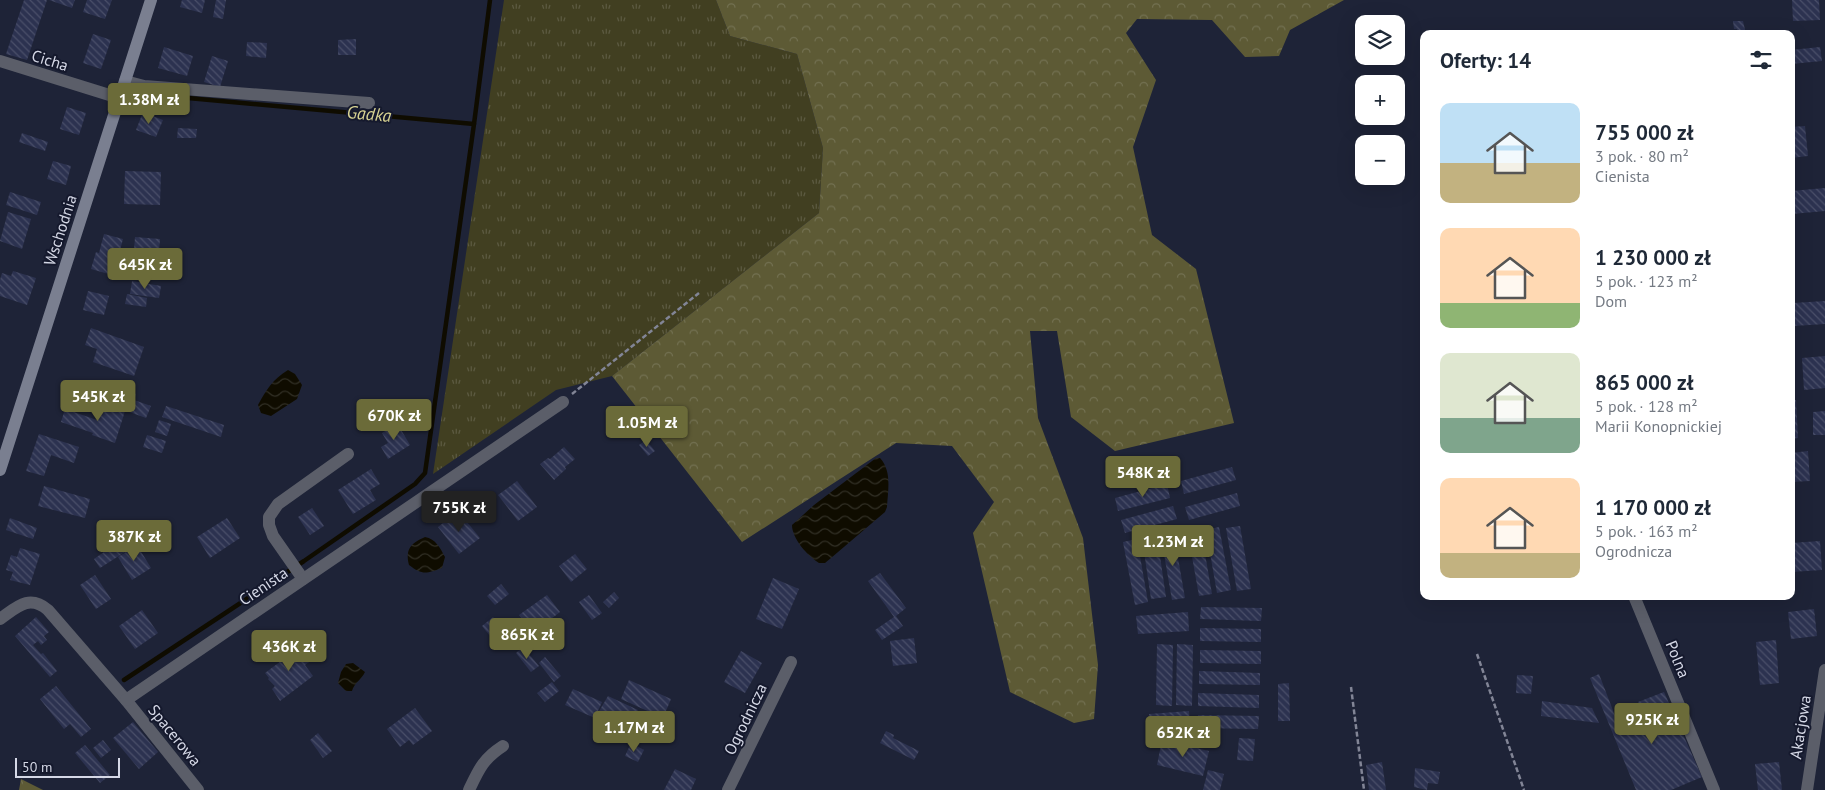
<!DOCTYPE html>
<html lang="pl">
<head>
<meta charset="utf-8">
<style>
	:root { --surface:#fff; --page:#f2f2f3; --text:#1f2937; --muted:#747a83; --accent:#6b6b39 }
	body { margin:0; font-family:"PT Sans",sans-serif; background:var(--page); color:var(--text); height:100vh; display:flex; flex-direction:column; font-size:19px; white-space:nowrap }
	* { box-sizing:border-box; margin:0 }
	p { font-size:16px; color:var(--muted) }
	.icon { flex:none; width:28px; height:28px; fill:none; stroke:currentColor; stroke-width:2; stroke-linecap:round; stroke-linejoin:round }
	.map { position:relative; flex:1; overflow:hidden }
	.details { position:absolute; left:1420px; top:30px; width:375px; height:570px; display:flex; flex-direction:column; background:var(--surface); border-radius:10px; box-shadow:0 5px 20px #0002 }
	.details>* { flex:none }
	.fabs { position:absolute; left:1355px; top:15px; display:grid; gap:10px }
	.fabs a { display:grid; place-items:center; width:50px; height:50px; border-radius:10px; background:var(--surface); box-shadow:0 5px 20px #0002; font-size:25px }
	.scale { position:absolute; left:15px; bottom:12px; width:105px; box-sizing:border-box; padding-left:5px; border:2px solid #d5d8e6; border-top:0; font-size:14px; line-height:18px; white-space:nowrap; color:#d5d8e6; -webkit-text-stroke:4px #15192d; paint-order:stroke }
	.price { position:absolute; translate:-50% -42px; padding:0 11px; border-radius:5px; background:var(--accent); color:#fff; font-size:16px; line-height:32px; filter:drop-shadow(0 1px 2px #0008) }
	.price::after { content:''; position:absolute; left:50%; top:30px; width:15px; height:11px; margin-left:-8px; background:inherit; clip-path:polygon(0 0,100% 0,50% 100%) }
	.price.current { background:#222; color:#fff }
	ul { padding:0; list-style:none }
	li { display:flex; align-items:center; gap:15px; height:125px; padding:0 20px }
	li span { display:grid; place-items:center; flex:none; width:140px; height:100px; border-radius:10px; color:#555 }
	li>.icon { margin-inline-start:auto }
	span .icon { width:60px; height:60px; fill:#fffc; stroke-width:1 }
	li b { font-size:21px }
	h2 { display:flex; justify-content:space-between; align-items:center; height:60px; padding:0 20px; font-size:21px }
	.map>svg:first-child { display:block }
	.grass { fill:url(#grass-tufts) }
	.forest { fill:url(#forest-crowns) }
	.water { fill:url(#water-waves) }
	.lines { fill:none; stroke-linecap:round; stroke-linejoin:round }
	.stream { stroke:#0f0c00; stroke-width:4.5 }
	.building { fill:url(#building-back-hatch) }
	.path { stroke:#828596; stroke-width:2.5; stroke-dasharray:5 2.5; stroke-linecap:butt }
	.street { stroke:#5b5e69; stroke-width:12 }
	.secondary { stroke:#7a7f90; stroke-width:12 }
	.labels { text-anchor:middle; stroke-width:4; stroke-linejoin:round; paint-order:stroke }
	.street-label { font-size:16px; fill:#d5d8e6; stroke:#15192d }
	.water-label { font-size:18px; font-style:italic; fill:#d9d493; stroke:#15192d }
</style>
</head>
<body>
<div class="map">
<svg width="1825" height="790" viewBox="0 0 1825 790">
	<defs>
		<pattern id="grass-tufts" width="24" height="20" patternUnits="userSpaceOnUse" patternTransform="scale(1.25)"><rect width="24" height="20" fill="#413f21"/><path d="M3 7l-1-3M5 7V3M7 7l1-3M15 17l-1-3M17 17v-4M19 17l1-3" fill="none" stroke="#5c5a41"/></pattern>
		<pattern id="forest-crowns" width="20" height="18" patternUnits="userSpaceOnUse" patternTransform="scale(1.25)"><rect width="20" height="18" fill="#5d5a35"/><path d="M2 6a3 3 0 1 1 6 0M12 15a3 3 0 1 1 6 0" fill="none" stroke="#737152"/></pattern>
		<pattern id="water-waves" width="16" height="10" patternUnits="userSpaceOnUse" patternTransform="scale(1.25)"><rect width="16" height="10" fill="#0f0c00"/><path d="M0 5q4-4 8 0t8 0" fill="none" stroke="#312f25"/></pattern>
		<pattern id="building-back-hatch" width="6" height="6" patternUnits="userSpaceOnUse" patternTransform="scale(1.25)"><rect width="6" height="6" fill="#2c3250"/><path d="M-1 5l2 2M0 0l6 6M5-1l2 2" fill="none" stroke="#4a4f69"/></pattern>
	</defs>
	<rect width="100%" height="100%" fill="#1e2337"/>
	<path class="grass" d="M504,0H716L730,36L797,54L823,148L819,213L612,376L556,390L433,474Z"/>
	<g class="forest">
		<path d="M716,0H1344L1290,30L1279,56L1245,57L1212,20L1137,19L1126,33L1156,80L1133,147L1152,235L1196,269L1234,423L1115,451L1071,417L1057,331H1030L1038,418L1083,538L1098,665L1094,719L1074,723L1010,692L973,533L994,502L952,446L896,443L742,542L612,376L819,213L823,148L797,54L730,36Z"/>
		<path d="M21,779L43,790H19Z"/>
	</g>
	<g class="water">
		<path d="M288,370L295,374L302,385L297,399L271,416L261,413L258,405C266,390 273,379 288,370Z"/>
		<path d="M876,458H880C892,471 888,490 887,507L885,512L831,558L825,563H819C808,556 792,539 792,525L814,505Z"/>
		<path d="M425,537C436,539 440,548 445,557L442,568C426,574 422,575 409,565C405,549 411,543 425,537Z"/>
		<path d="M353,663L365,672C362,679 354,683 352,691H346L338,683L341,672L346,664Z"/>
	</g>
	<g class="lines">
		<g class="stream">
			<path d="M140,98H188L474,124L490,0"/>
			<path d="M124,680L304,561L415,484L425,473L474,124"/>
		</g>
	</g>
	<g class="building">
		<path d="M24,0H47L27,60L6,54Z"/>
		<path d="M49,0H75L72,8Z"/>
		<path d="M87,0H112L105,19L83,12Z"/>
		<path d="M182,0H205L202,13L180,7Z"/>
		<path d="M216,0H226L223,19L213,17Z"/>
		<path d="M1792,0H1819L1820,20L1793,21Z"/>
		<path d="M1733,21H1743L1746,34H1737V29H1734Z"/>
		<path d="M93,34L111,40L101,69L83,63Z"/>
		<path d="M356,39V55H338V40Z"/>
		<path d="M247,42L267,43L266,58L246,56Z"/>
		<path d="M164,47L193,56L187,76L158,68Z"/>
		<path d="M1820,47L1822,61L1791,64V50Z"/>
		<path d="M212,56L228,61L220,87L204,82Z"/>
		<path d="M67,107L86,113L79,135L60,129Z"/>
		<path d="M143,112L163,120L156,137L136,130Z"/>
		<path d="M1805,126L1808,156L1791,158V127Z"/>
		<path d="M178,128L197,129L196,138H177Z"/>
		<path d="M22,133L48,142L45,151L19,142Z"/>
		<path d="M53,161L71,166L66,185L47,179Z"/>
		<path d="M125,171L161,172L160,205L124,204Z"/>
		<path d="M1825,188V211L1792,214L1791,191Z"/>
		<path d="M10,192L41,202L37,215L6,205Z"/>
		<path d="M8,212L31,219L22,249L0,241Z"/>
		<path d="M104,234L123,239L118,258L124,260L119,277L91,269L96,252L99,253Z"/>
		<path d="M135,237L160,239L159,252L134,250Z"/>
		<path d="M13,271L36,278L27,305L0,296V280L2,273L11,276Z"/>
		<path d="M132,281L161,286L159,298L130,294Z"/>
		<path d="M88,291L109,296L104,315L83,310Z"/>
		<path d="M127,294L147,298L146,307L125,304Z"/>
		<path d="M1825,301V324L1794,326L1793,303Z"/>
		<path d="M91,328L144,347L134,376L93,362L97,349L85,345Z"/>
		<path d="M1825,356V388L1804,390L1802,358Z"/>
		<path d="M102,381L126,389L121,404L103,398L104,394L99,392Z"/>
		<path d="M127,391L136,394L134,400L151,406L146,418L121,409Z"/>
		<path d="M1796,400L1798,438L1791,439V401Z"/>
		<path d="M411,403L420,416L409,424L400,411Z"/>
		<path d="M103,404L125,411L115,443L92,435L93,433L61,422L65,409L97,420Z"/>
		<path d="M166,406L224,425L221,437L162,417Z"/>
		<path d="M1825,411V435H1813V412Z"/>
		<path d="M629,419L640,432L633,438L621,425Z"/>
		<path d="M159,420L171,424L167,436L155,432Z"/>
		<path d="M397,423L410,445L388,459L381,447L388,443L382,433Z"/>
		<path d="M39,434L79,447L74,463L51,455L44,476L26,471Z"/>
		<path d="M147,435L166,441L162,453L143,447Z"/>
		<path d="M646,440L655,451L648,456L639,445Z"/>
		<path d="M564,447L575,459L565,467L566,469L554,480L540,464L548,458L550,459Z"/>
		<path d="M1808,451L1810,481L1791,482V453Z"/>
		<path d="M1232,467L1236,480L1184,494L1181,481Z"/>
		<path d="M371,469L380,484L370,490L376,500L353,514L338,490Z"/>
		<path d="M517,481L537,507L518,521L498,495Z"/>
		<path d="M1167,484L1170,498L1118,511L1115,498Z"/>
		<path d="M44,486L90,499L85,518L38,506Z"/>
		<path d="M1237,493L1240,506L1189,520L1185,507Z"/>
		<path d="M1173,506L1177,519L1125,533L1121,520Z"/>
		<path d="M312,508L324,526L310,535L298,517Z"/>
		<path d="M458,511L480,538L459,554L438,527Z"/>
		<path d="M10,518L37,528L33,539L6,530Z"/>
		<path d="M227,518L240,538L210,558L197,537Z"/>
		<path d="M1240,526L1251,589L1237,591L1226,528Z"/>
		<path d="M1219,527L1231,590L1217,593L1206,530Z"/>
		<path d="M1201,531L1212,594L1199,596L1188,534Z"/>
		<path d="M1174,535L1185,598L1172,600L1161,537Z"/>
		<path d="M1157,536L1166,597L1151,599L1142,538Z"/>
		<path d="M1137,539L1148,602L1135,605L1123,542Z"/>
		<path d="M1820,541L1822,570L1791,572V543Z"/>
		<path d="M118,542L125,552L100,568L94,559Z"/>
		<path d="M137,545L151,568L132,580L118,557Z"/>
		<path d="M20,548L40,554L30,585L10,580L13,572L6,570L11,555L17,557Z"/>
		<path d="M575,554L587,569L571,582L559,566Z"/>
		<path d="M880,573L906,608L896,616L903,626L882,640L875,630L894,617L868,581Z"/>
		<path d="M95,575L111,599L96,609L80,585Z"/>
		<path d="M773,578L799,589L782,629L756,619Z"/>
		<path d="M501,584L509,594L495,605L487,596Z"/>
		<path d="M614,592L619,598L609,608L603,602Z"/>
		<path d="M547,595L560,612L533,633L519,615Z"/>
		<path d="M589,595L602,613L592,620L579,602Z"/>
		<path d="M1201,607L1262,608L1261,621L1200,619Z"/>
		<path d="M1814,609L1817,636L1791,639L1788,612Z"/>
		<path d="M142,610L158,633L135,649L119,626Z"/>
		<path d="M1188,612L1189,631L1138,634L1136,616Z"/>
		<path d="M36,617L49,632L44,636L47,640L41,645L38,641L33,645L41,654L43,653L57,671L50,677L15,636Z"/>
		<path d="M493,617L509,637L498,646L482,626Z"/>
		<path d="M1200,628L1261,629V642L1200,641Z"/>
		<path d="M914,638L917,663L893,666L890,641Z"/>
		<path d="M1776,640L1779,683L1760,685L1756,642Z"/>
		<path d="M294,643L309,662L305,665L313,676L280,701L272,689L275,686L268,679L269,678L265,673L281,661L278,656Z"/>
		<path d="M1157,644L1173,645L1172,706L1156,705Z"/>
		<path d="M1177,644L1193,645L1192,706L1176,705Z"/>
		<path d="M523,647L539,666L531,672L516,653Z"/>
		<path d="M1200,650L1261,651V664L1200,663Z"/>
		<path d="M741,651L762,663L745,693L724,682Z"/>
		<path d="M545,657L561,676L554,682L539,663Z"/>
		<path d="M1199,671L1260,673V685L1199,684Z"/>
		<path d="M1599,674L1622,734L1646,723L1638,702L1664,692L1702,777L1671,790H1636L1590,678Z"/>
		<path d="M1517,675L1533,676L1531,694L1516,693Z"/>
		<path d="M629,680L671,699L663,718L621,699Z"/>
		<path d="M552,682L559,691L545,702L537,693Z"/>
		<path d="M1289,683L1290,721H1278V684Z"/>
		<path d="M56,686L91,729L81,737L70,724L64,729L40,699Z"/>
		<path d="M573,689L602,702L595,718L565,705Z"/>
		<path d="M1198,693L1259,695V708L1198,706Z"/>
		<path d="M608,696L638,710L628,726L598,713Z"/>
		<path d="M1542,701L1592,708L1599,723L1541,716Z"/>
		<path d="M415,708L432,731L413,745L409,740L400,747L387,729Z"/>
		<path d="M1189,711L1190,723L1150,726L1149,714Z"/>
		<path d="M1198,715L1259,716L1258,729L1197,728Z"/>
		<path d="M133,722L158,752L139,769L113,738Z"/>
		<path d="M886,731L894,735L893,738L919,751L914,760L880,743Z"/>
		<path d="M318,733L332,751L323,758L310,740Z"/>
		<path d="M1239,738L1255,739L1253,761L1237,760Z"/>
		<path d="M103,740L111,750L101,758L93,748Z"/>
		<path d="M1162,740L1209,751L1203,776L1157,765Z"/>
		<path d="M631,743L644,750L638,762L625,756Z"/>
		<path d="M85,745L110,775L100,783L75,753Z"/>
		<path d="M1382,762L1386,790H1369L1366,765Z"/>
		<path d="M1779,762L1782,790H1758L1755,764Z"/>
		<path d="M1415,768L1440,772L1438,784L1428,783L1427,790L1414,787Z"/>
		<path d="M675,769L696,779L691,790H664Z"/>
		<path d="M1208,770L1224,774L1220,790H1203Z"/>
	</g>
	<g class="lines">
		<g class="path">
			<path d="M572,394L699,293"/>
			<path d="M1477,654L1524,790"/>
			<path d="M1351,687L1364,790"/>
		</g>
		<g class="street">
			<path d="M0,61L119,98"/>
			<path d="M125,81L144,86L369,103"/>
			<path d="M303,579L273,536L269,525V517L278,504L348,454"/>
			<path d="M1634,596L1714,790"/>
			<path d="M0,619C17,607 29,594 48,610L126,700L198,790"/>
			<path d="M126,700L563,402"/>
			<path d="M469,790C479,769 483,759 503,746"/>
			<path d="M728,790L791,662"/>
			<path d="M1807,790L1825,670"/>
		</g>
		<path class="secondary" d="M0,470L151,0"/>
	</g>
	<g class="labels">
		<g class="street-label">
			<text transform="translate(50 60) rotate(17)" y="6">Cicha</text>
			<text transform="translate(60 230) rotate(-72)" y="6">Wschodnia</text>
			<text transform="translate(263 586) rotate(-34)" y="6">Cienista</text>
			<text transform="translate(1678 659) rotate(68)" y="6">Polna</text>
			<text transform="translate(745 719) rotate(-64)" y="6">Ogrodnicza</text>
			<text transform="translate(1800 727) rotate(-81)" y="6">Akacjowa</text>
			<text transform="translate(175 735) rotate(51)" y="6">Spacerowa</text>
		</g>
		<g class="water-label">
			<text transform="translate(369 114) rotate(5)" y="6">Gadka</text>
		</g>
	</g>
</svg>
<div class="fabs">
<a><svg class="icon" aria-label="layers" viewBox="0 0 24 24"><path d="M12 4l9 5-9 5-9-5zM3 14l9 5 9-5"/></svg></a>
<a>+</a>
<a>−</a>
</div>
<div class="scale">50 m</div>
<b class="price" style="left:149px;top:125px">1.38M zł</b>
<b class="price" style="left:145px;top:290px">645K zł</b>
<b class="price" style="left:98px;top:422px">545K zł</b>
<b class="price" style="left:394px;top:441px">670K zł</b>
<b class="price" style="left:647px;top:448px">1.05M zł</b>
<b class="price" style="left:1143px;top:498px">548K zł</b>
<b class="price current" style="left:459px;top:533px">755K zł</b>
<b class="price" style="left:134px;top:562px">387K zł</b>
<b class="price" style="left:1173px;top:567px">1.23M zł</b>
<b class="price" style="left:527px;top:660px">865K zł</b>
<b class="price" style="left:289px;top:672px">436K zł</b>
<b class="price" style="left:1652px;top:745px">925K zł</b>
<b class="price" style="left:634px;top:753px">1.17M zł</b>
<b class="price" style="left:1183px;top:758px">652K zł</b>
<section class="details">
<h2>Oferty: 14<svg class="icon" aria-label="filters" viewBox="0 0 24 24"><path d="M4 7h16M4 17h16"/><circle cx="9" cy="7" r="2"/><circle cx="15" cy="17" r="2"/></svg></h2>
<ul>
<li><span style="background:linear-gradient(#bfe0f5 60%,#c2b280 0)"><svg class="icon" aria-label="home" viewBox="0 0 24 24"><path d="M3 11l9-7 9 7M6 9v11h12V9"/></svg></span><div><b>755 000 zł</b><p>3 pok. · 80 m²</p><p>Cienista</p></div></li>
<li><span style="background:linear-gradient(#ffd9b3 75%,#8fb573 0)"><svg class="icon" aria-label="home" viewBox="0 0 24 24"><path d="M3 11l9-7 9 7M6 9v11h12V9"/></svg></span><div><b>1 230 000 zł</b><p>5 pok. · 123 m²</p><p>Dom</p></div></li>
<li><span style="background:linear-gradient(#dfe7d0 65%,#7fa58c 0)"><svg class="icon" aria-label="home" viewBox="0 0 24 24"><path d="M3 11l9-7 9 7M6 9v11h12V9"/></svg></span><div><b>865 000 zł</b><p>5 pok. · 128 m²</p><p>Marii Konopnickiej</p></div></li>
<li><span style="background:linear-gradient(#ffd9b3 75%,#c2b280 0)"><svg class="icon" aria-label="home" viewBox="0 0 24 24"><path d="M3 11l9-7 9 7M6 9v11h12V9"/></svg></span><div><b>1 170 000 zł</b><p>5 pok. · 163 m²</p><p>Ogrodnicza</p></div></li>
</ul>
</section>
</div>
</body>
</html>
